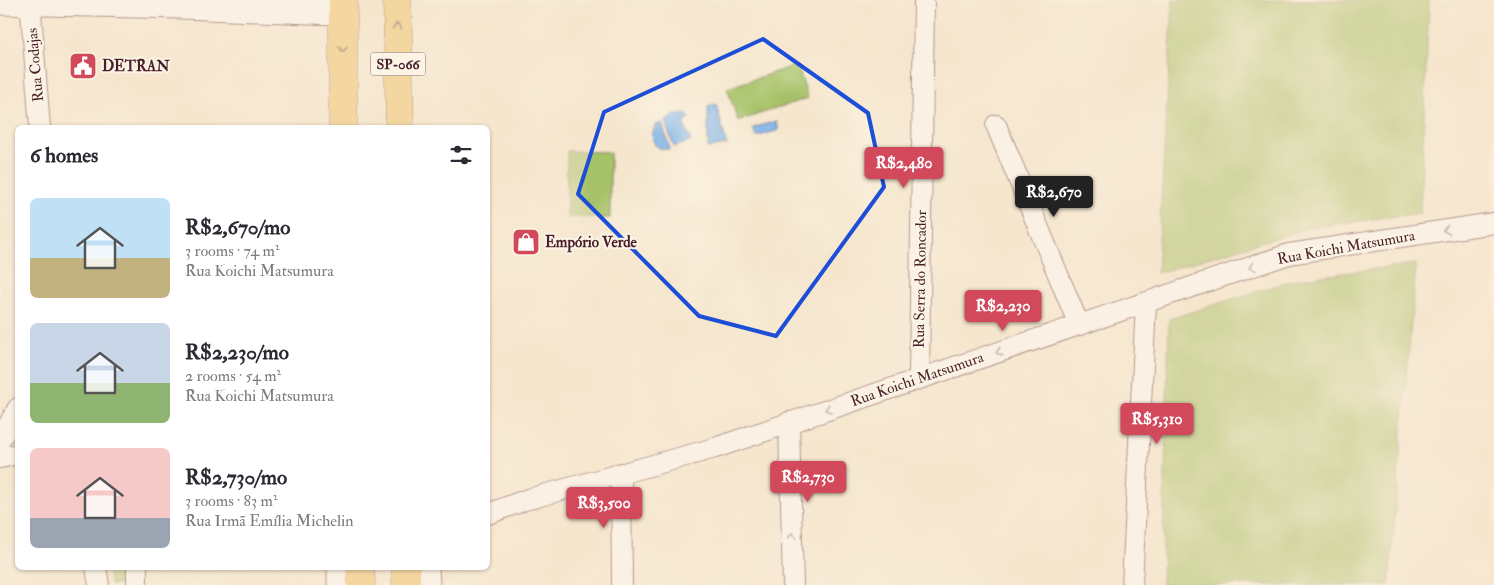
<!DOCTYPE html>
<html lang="en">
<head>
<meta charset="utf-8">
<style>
	:root { --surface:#fff; --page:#f7f7f7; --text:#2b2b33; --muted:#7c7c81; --accent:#d1495b }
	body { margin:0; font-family:"IM FELL Double Pica",serif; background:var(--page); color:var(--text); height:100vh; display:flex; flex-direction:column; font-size:19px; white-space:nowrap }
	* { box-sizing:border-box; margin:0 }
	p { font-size:16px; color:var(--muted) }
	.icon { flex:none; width:28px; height:28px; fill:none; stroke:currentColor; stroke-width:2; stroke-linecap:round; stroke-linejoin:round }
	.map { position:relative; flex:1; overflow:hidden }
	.panel { position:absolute; left:15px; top:125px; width:475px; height:445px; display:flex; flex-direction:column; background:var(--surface); border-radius:8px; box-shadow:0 1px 4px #0004 }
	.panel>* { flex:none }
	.price { position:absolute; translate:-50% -42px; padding:0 11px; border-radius:5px; background:var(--accent); color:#fff; font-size:16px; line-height:32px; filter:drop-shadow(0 1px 2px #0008) }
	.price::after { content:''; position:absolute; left:50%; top:30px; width:15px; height:11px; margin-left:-8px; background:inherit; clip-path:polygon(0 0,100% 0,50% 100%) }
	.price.active { background:#222; color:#fff }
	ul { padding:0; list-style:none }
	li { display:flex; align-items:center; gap:15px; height:125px; padding:0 15px }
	li span { display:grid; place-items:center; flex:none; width:140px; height:100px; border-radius:8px; color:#555 }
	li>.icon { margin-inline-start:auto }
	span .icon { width:60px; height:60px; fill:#fffc; stroke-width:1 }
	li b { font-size:21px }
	h2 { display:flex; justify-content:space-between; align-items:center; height:60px; padding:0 15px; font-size:21px }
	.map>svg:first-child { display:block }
	.green { fill:#a6c268; stroke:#78704a }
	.water { fill:#77afe7; stroke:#606789 }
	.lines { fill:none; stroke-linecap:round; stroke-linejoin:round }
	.minor-casing { stroke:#643d43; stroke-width:22 }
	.tertiary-casing { stroke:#643d43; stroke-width:27 }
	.primary-casing { stroke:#643d43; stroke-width:29 }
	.minor { stroke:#fff; stroke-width:20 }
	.tertiary { stroke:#fff; stroke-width:25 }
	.primary { stroke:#f0c469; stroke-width:28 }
	.oneway { stroke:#956947 }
	.oneway2 { stroke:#ae9aa0 }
	.marked { fill:none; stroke:#1d4ed8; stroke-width:4; stroke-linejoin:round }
	.labels { text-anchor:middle; stroke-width:4; stroke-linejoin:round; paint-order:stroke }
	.shield { fill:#fcf5e5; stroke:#7f5f63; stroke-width:1 }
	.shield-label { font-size:14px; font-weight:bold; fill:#4a1f2b }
	.street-label { font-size:15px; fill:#4a1f2b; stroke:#fcf5e5 }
	.poi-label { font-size:15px; font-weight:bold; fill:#4a1f2b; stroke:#fcf5e5; text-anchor:start }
</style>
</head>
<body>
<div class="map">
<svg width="1494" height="585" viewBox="0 0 1494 585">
	<rect width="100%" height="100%" fill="#fcf5e5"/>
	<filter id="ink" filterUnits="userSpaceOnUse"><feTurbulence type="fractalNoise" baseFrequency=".02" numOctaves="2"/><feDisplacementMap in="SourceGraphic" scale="10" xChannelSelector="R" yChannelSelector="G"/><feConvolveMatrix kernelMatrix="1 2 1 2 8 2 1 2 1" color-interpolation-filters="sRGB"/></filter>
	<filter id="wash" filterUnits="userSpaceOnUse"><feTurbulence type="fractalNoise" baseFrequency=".0096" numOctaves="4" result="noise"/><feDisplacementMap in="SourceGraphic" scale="20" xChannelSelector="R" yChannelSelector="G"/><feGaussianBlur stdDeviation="1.12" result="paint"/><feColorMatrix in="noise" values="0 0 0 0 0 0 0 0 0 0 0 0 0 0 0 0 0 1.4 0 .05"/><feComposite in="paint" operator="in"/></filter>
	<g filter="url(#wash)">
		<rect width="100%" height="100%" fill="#f5e6cd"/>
		<g class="green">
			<path d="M1173,0H1429L1420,213L1311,227L1157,273Z"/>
			<path d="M797,65L808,98L738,121L727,88Z"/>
			<path d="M567,151L610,152V218L567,217Z"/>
			<path d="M1416,264L1389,585H1162L1169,319L1297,279Z"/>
			<path d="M108,568H128V585H110Z"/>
		</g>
		<g class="water">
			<path d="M716,104L727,145L708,148V107Z"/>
			<path d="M685,113L690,118L684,124L691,141L674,147L665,122L674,115Z"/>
			<path d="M776,121L779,130L756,137L753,128Z"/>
			<path d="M662,123L670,149C654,151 648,139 656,125Z"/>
		</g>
	</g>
	<g filter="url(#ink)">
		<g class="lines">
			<defs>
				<g id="minor">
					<path d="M30,0L40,128"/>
					<path d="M996,125L1079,325"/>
					<path d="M919,378L924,0"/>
					<path d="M789,422L793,585"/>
					<path d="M0,440L18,408"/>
					<path d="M0,458L18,454"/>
					<path d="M621,473L622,585"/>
					<path d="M488,514L525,500L715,448L1289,254L1494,223"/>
					<path d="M96,568L99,585"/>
					<path d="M137,568V585"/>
					<path d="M1132,585L1146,303"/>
				</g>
				<g id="tertiary">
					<path d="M0,2L181,6L335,12L343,13"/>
					<path d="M426,568L427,585"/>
					<path d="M340,585V568"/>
				</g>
				<g id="primary">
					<path d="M343,0V128"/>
					<path d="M397,0L400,128"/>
					<path d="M360,568L361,585"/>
					<path d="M406,585V568"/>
				</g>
			</defs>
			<use href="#minor" class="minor-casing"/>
			<use href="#tertiary" class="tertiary-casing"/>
			<use href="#primary" class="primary-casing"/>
			<use href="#minor" class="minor"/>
			<use href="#tertiary" class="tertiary"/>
			<use href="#primary" class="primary"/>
		</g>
		<defs><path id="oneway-chevron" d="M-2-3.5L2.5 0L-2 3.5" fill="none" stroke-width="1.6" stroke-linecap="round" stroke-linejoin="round" transform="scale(1.25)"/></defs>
		<g class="oneway">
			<use href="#oneway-chevron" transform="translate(397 26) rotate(-91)"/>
			<use href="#oneway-chevron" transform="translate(343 49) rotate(90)"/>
		</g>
		<g class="oneway2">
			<use href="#oneway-chevron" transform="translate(1446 230) rotate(171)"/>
			<use href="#oneway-chevron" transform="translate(1252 267) rotate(161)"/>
			<use href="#oneway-chevron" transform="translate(999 352) rotate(162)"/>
			<use href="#oneway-chevron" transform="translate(828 409) rotate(161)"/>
			<use href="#oneway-chevron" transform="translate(792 536) rotate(-92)"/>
		</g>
	</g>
	<path d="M0 0H1494V585H0ZM763,39L868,113L884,187L776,336L699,316L578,194L604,112Z" fill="#f5e6cd" fill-opacity=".55" fill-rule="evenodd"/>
	<path class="marked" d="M763,39L868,113L884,187L776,336L699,316L578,194L604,112Z"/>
	<defs>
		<symbol id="civic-square" viewBox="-11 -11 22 22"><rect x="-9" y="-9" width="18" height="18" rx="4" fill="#d1495b" stroke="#fcf5e5"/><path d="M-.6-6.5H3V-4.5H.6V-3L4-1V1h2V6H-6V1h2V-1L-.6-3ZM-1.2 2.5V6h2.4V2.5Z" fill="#fff"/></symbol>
		<symbol id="shop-square" viewBox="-11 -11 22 22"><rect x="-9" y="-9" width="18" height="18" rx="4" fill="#d1495b" stroke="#fcf5e5"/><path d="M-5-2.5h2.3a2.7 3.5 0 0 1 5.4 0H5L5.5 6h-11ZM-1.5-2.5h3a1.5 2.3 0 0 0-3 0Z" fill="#fff"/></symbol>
	</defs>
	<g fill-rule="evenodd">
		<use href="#civic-square" x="67" y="50" width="32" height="32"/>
		<use href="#shop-square" x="510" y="226" width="32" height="32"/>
	</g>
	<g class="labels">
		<rect class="shield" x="370.5" y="52.5" width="55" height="23" rx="4"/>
		<g class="shield-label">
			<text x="398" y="69">SP-066</text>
		</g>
		<g class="street-label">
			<text transform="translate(35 65) rotate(-95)" y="5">Rua Codajas</text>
			<text transform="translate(1346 247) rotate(-10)" y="5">Rua Koichi Matsumura</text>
			<text transform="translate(920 279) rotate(-89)" y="5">Rua Serra do Roncador</text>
			<text transform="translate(917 379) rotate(-19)" y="5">Rua Koichi Matsumura</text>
		</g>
		<g class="poi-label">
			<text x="102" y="71">DETRAN</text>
			<text x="545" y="247">Empório Verde</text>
		</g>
	</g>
</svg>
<b class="price" style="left:904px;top:189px">R$2,480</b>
<b class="price active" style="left:1054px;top:218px">R$2,670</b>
<b class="price" style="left:1003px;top:332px">R$2,230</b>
<b class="price" style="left:1157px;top:445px">R$5,310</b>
<b class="price" style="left:808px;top:503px">R$2,730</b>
<b class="price" style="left:604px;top:529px">R$3,500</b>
<section class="panel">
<h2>6 homes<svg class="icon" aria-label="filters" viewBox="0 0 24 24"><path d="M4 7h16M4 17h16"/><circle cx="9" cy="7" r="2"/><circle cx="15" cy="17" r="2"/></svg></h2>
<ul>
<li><span style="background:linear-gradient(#bfe0f5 60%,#c2b280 0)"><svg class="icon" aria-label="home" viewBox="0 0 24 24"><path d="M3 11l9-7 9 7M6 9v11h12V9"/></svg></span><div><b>R$2,670/mo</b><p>3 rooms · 74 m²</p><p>Rua Koichi Matsumura</p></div></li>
<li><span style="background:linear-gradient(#c9d6e8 60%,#8fb573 0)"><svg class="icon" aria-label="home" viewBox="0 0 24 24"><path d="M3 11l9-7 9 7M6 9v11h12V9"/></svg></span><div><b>R$2,230/mo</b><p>2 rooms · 54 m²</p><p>Rua Koichi Matsumura</p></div></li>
<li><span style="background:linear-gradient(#f6c9c9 70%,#9aa5b1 0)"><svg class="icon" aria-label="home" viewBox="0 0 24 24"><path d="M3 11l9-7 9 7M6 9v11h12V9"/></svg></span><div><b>R$2,730/mo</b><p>3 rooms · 83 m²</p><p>Rua Irmã Emília Michelin</p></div></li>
</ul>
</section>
</div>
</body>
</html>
